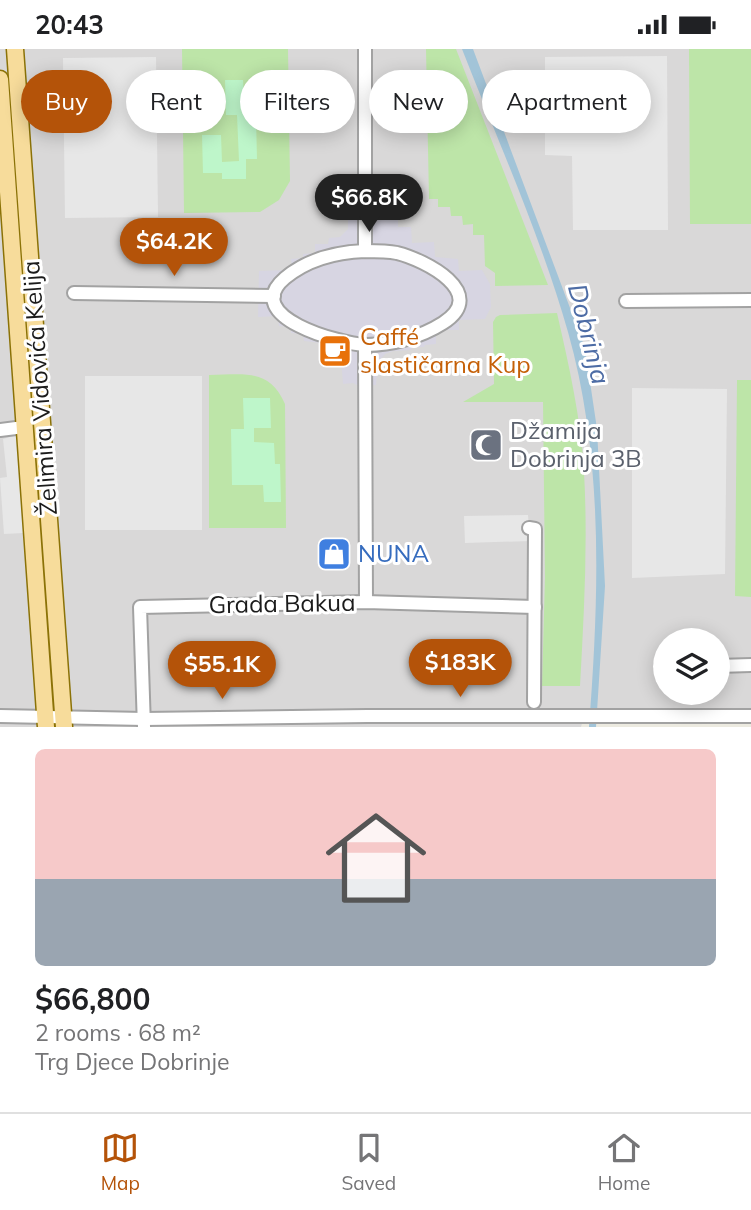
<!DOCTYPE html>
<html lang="en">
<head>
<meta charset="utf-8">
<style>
	:root { --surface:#fff; --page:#f6f6f6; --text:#202124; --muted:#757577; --line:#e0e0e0; --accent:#b45309 }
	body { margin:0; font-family:Mulish,sans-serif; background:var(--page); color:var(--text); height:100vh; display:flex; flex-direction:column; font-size:26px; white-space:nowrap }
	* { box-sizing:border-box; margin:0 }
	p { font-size:23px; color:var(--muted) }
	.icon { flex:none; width:38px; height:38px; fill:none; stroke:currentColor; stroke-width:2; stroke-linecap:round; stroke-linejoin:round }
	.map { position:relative; height:678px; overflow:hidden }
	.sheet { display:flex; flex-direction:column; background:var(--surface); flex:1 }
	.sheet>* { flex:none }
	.guide { position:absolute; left:21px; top:21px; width:710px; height:63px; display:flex; gap:14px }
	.controls { position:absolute; left:653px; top:579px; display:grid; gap:14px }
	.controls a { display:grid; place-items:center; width:77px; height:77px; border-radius:50%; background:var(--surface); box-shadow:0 4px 18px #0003; font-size:35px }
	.price { position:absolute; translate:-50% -60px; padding:0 16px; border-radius:24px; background:var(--accent); color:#fff; font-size:23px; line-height:46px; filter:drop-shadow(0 2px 4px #0008) }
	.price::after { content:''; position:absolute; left:50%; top:42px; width:21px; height:16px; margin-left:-10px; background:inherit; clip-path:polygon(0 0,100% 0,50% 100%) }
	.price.on { background:#222; color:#fff }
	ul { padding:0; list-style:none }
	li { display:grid; align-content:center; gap:14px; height:371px; padding:0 35px }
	li span { display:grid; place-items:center; height:217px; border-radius:10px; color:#555 }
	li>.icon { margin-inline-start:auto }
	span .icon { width:126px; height:126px; fill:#fffc; stroke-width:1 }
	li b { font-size:30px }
	.pill { padding:0 24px; border-radius:32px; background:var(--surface); box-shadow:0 4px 18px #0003; font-size:24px; line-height:63px }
	.pill.on { background:var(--accent); color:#fff }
	.status { display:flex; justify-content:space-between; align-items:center; height:49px; padding:0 35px; background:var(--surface); direction:ltr }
	.status svg { height:19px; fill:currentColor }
	.tab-bar { display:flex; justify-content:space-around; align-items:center; height:98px; border-top:2px solid var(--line); background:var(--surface); font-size:19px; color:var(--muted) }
	.tab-bar a { display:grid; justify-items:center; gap:4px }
	.tab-bar .on { color:var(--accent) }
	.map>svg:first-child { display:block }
	.residential { fill:#d9d8d8; fill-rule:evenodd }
	.grass { fill:#bde5a8 }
	.park { fill:#bef6ca }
	.parking { fill:#e7e7e7 }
	.plaza { fill:#d7d5e2 }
	.water { fill:#a2c4d8 }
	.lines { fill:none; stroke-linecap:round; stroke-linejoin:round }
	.minor-casing { stroke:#a2a2a2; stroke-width:16 }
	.major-casing { stroke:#8b7207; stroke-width:19 }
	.minor { stroke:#fff; stroke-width:12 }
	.major { stroke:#f7dc9b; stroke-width:16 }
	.labels { text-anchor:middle; stroke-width:6; stroke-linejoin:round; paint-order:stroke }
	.food-label { font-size:24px; fill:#c56008; stroke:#fff; text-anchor:start }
	.street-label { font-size:24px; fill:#1b1b1b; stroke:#fff }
	.worship-label { font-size:24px; fill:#5b616d; stroke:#fff; text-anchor:start }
	.shop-label { font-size:24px; fill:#366cbe; stroke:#fff; text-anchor:start }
	.water-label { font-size:26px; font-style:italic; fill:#4d6ca5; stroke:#fff }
</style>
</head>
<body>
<div class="status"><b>20:43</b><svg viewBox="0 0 49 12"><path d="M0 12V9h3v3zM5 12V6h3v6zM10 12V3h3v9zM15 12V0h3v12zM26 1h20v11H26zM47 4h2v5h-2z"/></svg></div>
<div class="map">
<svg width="751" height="678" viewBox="0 0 751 678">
	<rect width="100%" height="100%" fill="#eceae0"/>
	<path class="residential" d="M0,0H751V661L586,660L581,678H0ZM665,592H718V644H665Z"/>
	<g class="grass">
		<path d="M182,0H288L290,132L279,151L260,163L184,164Z"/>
		<path d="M426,0H456L548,236L495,237V224L485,217L484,186H473V175L463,176L462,167H451L450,158H438V150H429Z"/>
		<path d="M689,0H751V175H690Z"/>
		<path d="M557,264C569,317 581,369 584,423C588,494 584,565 580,637H542L545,528L543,353H463L494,335L493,273L496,268L500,266Z"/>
		<path d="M209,326C242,326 269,318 285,355L286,479H209Z"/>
		<path d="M737,331H751V548L735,547Z"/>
	</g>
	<g class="park">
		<path d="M225,31H243L245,69H256L257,110H246V130H222V124H203L202,86H221L222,113L239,112L237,66H226Z"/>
		<path d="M243,349H270L271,379H254V393L274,394L275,415H280L281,453H264L263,436H232L231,380H244Z"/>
	</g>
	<g class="parking">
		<path d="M667,7L668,181H573L572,107L545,106V8Z"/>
		<path d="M156,8L158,168L65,169L63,9Z"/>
		<rect x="85" y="327" width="117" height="154"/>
		<path d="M632,339L727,340L725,525L632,529Z"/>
		<path d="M17,386L23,484L4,485L0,429L7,428L3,390Z"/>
		<path d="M528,466L530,492L465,494L464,467Z"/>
	</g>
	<path class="plaza" d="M376,155V166L398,165V178H411L412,194L434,193L435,208L458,210L459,222L482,221L490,235L491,258L485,270L459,271V281H436V295L425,296L424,298H412L411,301L393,302L385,305L378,313L376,336L359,337L353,334L343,335L340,296L304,292L303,285L291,284V278L279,277L278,267L258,268L259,222L287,221V217H292L291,210L303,209V205L315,204V195H328L329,189L340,188L348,180V156Z"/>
	<path class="water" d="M462,0H473L585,299L597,380L605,537L596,678H589C599,547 604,411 568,283C541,188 498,92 462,0Z"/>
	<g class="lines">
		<defs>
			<g id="minor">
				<path d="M365,202C375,202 387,202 397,204C425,211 490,244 443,274C421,288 392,296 366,296C341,295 239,268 285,229C308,210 337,203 365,202Z"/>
				<path d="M365,202V0"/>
				<path d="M74,244L274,247"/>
				<path d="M626,252L751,251"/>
				<path d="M365,296L366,553"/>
				<path d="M0,381L24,378"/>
				<path d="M529,479L535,480L534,653"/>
				<path d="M661,617H665"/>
				<path d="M718,617L751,616"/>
				<path d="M0,667L144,670L367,667H751"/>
				<path d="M144,678L140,558L366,553L535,558"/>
			</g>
			<g id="major">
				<path d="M15,0L64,678"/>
				<path d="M0,30L46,678"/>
			</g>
		</defs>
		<use href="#minor" class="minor-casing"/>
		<use href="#major" class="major-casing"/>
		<use href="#minor" class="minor"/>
		<use href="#major" class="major"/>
	</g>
	<defs>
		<symbol id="cafe-square" viewBox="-11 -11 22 22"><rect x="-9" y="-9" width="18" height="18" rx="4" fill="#e8710a" stroke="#fff"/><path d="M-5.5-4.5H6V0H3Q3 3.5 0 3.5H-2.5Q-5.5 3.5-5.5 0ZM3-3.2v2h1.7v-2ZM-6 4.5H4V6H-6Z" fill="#fff"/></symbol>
		<symbol id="mosque-square" viewBox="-11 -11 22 22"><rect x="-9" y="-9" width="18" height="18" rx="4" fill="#6b7280" stroke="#fff"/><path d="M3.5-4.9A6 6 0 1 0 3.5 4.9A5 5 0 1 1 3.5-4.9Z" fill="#fff"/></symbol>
		<symbol id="shop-square" viewBox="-11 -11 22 22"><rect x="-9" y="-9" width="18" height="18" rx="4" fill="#3f7fe0" stroke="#fff"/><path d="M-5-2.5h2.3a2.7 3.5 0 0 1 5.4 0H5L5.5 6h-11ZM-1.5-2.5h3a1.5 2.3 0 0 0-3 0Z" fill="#fff"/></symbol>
	</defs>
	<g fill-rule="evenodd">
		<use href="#cafe-square" x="316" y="283" width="38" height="38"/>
		<use href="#mosque-square" x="467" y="377" width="38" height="38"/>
		<use href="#shop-square" x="315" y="486" width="38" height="38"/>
	</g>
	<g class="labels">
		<g class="food-label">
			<text x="360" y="296">Caffé<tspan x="360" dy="28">slastičarna Kup</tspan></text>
		</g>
		<g class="street-label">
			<text transform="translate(40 339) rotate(-94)" y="8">Želimira Vidovića Kelija</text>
			<text transform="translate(282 555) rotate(-1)" y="8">Grada Bakua</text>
		</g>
		<g class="worship-label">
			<text x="510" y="390">Džamija<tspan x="510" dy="28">Dobrinja 3B</tspan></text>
		</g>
		<g class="shop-label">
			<text x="358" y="513">NUNA</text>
		</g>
		<g class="water-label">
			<text transform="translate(589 285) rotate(76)" y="9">Dobrinja</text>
		</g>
	</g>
</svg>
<div class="controls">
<a><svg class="icon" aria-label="layers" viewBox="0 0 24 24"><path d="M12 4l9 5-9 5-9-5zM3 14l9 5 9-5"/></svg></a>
</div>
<b class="price on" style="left:369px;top:185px">$66.8K</b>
<b class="price" style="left:174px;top:229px">$64.2K</b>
<b class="price" style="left:460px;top:650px">$183K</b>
<b class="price" style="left:222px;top:652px">$55.1K</b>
<div class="guide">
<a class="pill on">Buy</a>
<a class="pill">Rent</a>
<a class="pill">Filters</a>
<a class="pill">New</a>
<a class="pill">Apartment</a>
</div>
</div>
<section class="sheet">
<ul>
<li><span style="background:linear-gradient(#f6c9c9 60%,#9aa5b1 0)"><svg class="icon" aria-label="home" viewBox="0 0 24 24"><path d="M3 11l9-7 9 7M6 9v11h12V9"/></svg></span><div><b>$66,800</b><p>2 rooms · 68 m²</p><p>Trg Djece Dobrinje</p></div></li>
</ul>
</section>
<nav class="tab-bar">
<a class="on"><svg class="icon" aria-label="map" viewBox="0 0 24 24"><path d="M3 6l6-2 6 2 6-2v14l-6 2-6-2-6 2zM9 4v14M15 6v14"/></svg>Map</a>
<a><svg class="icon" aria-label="saved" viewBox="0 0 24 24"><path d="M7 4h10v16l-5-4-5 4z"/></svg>Saved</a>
<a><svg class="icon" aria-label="home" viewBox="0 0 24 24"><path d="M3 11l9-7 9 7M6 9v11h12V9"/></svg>Home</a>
</nav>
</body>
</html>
